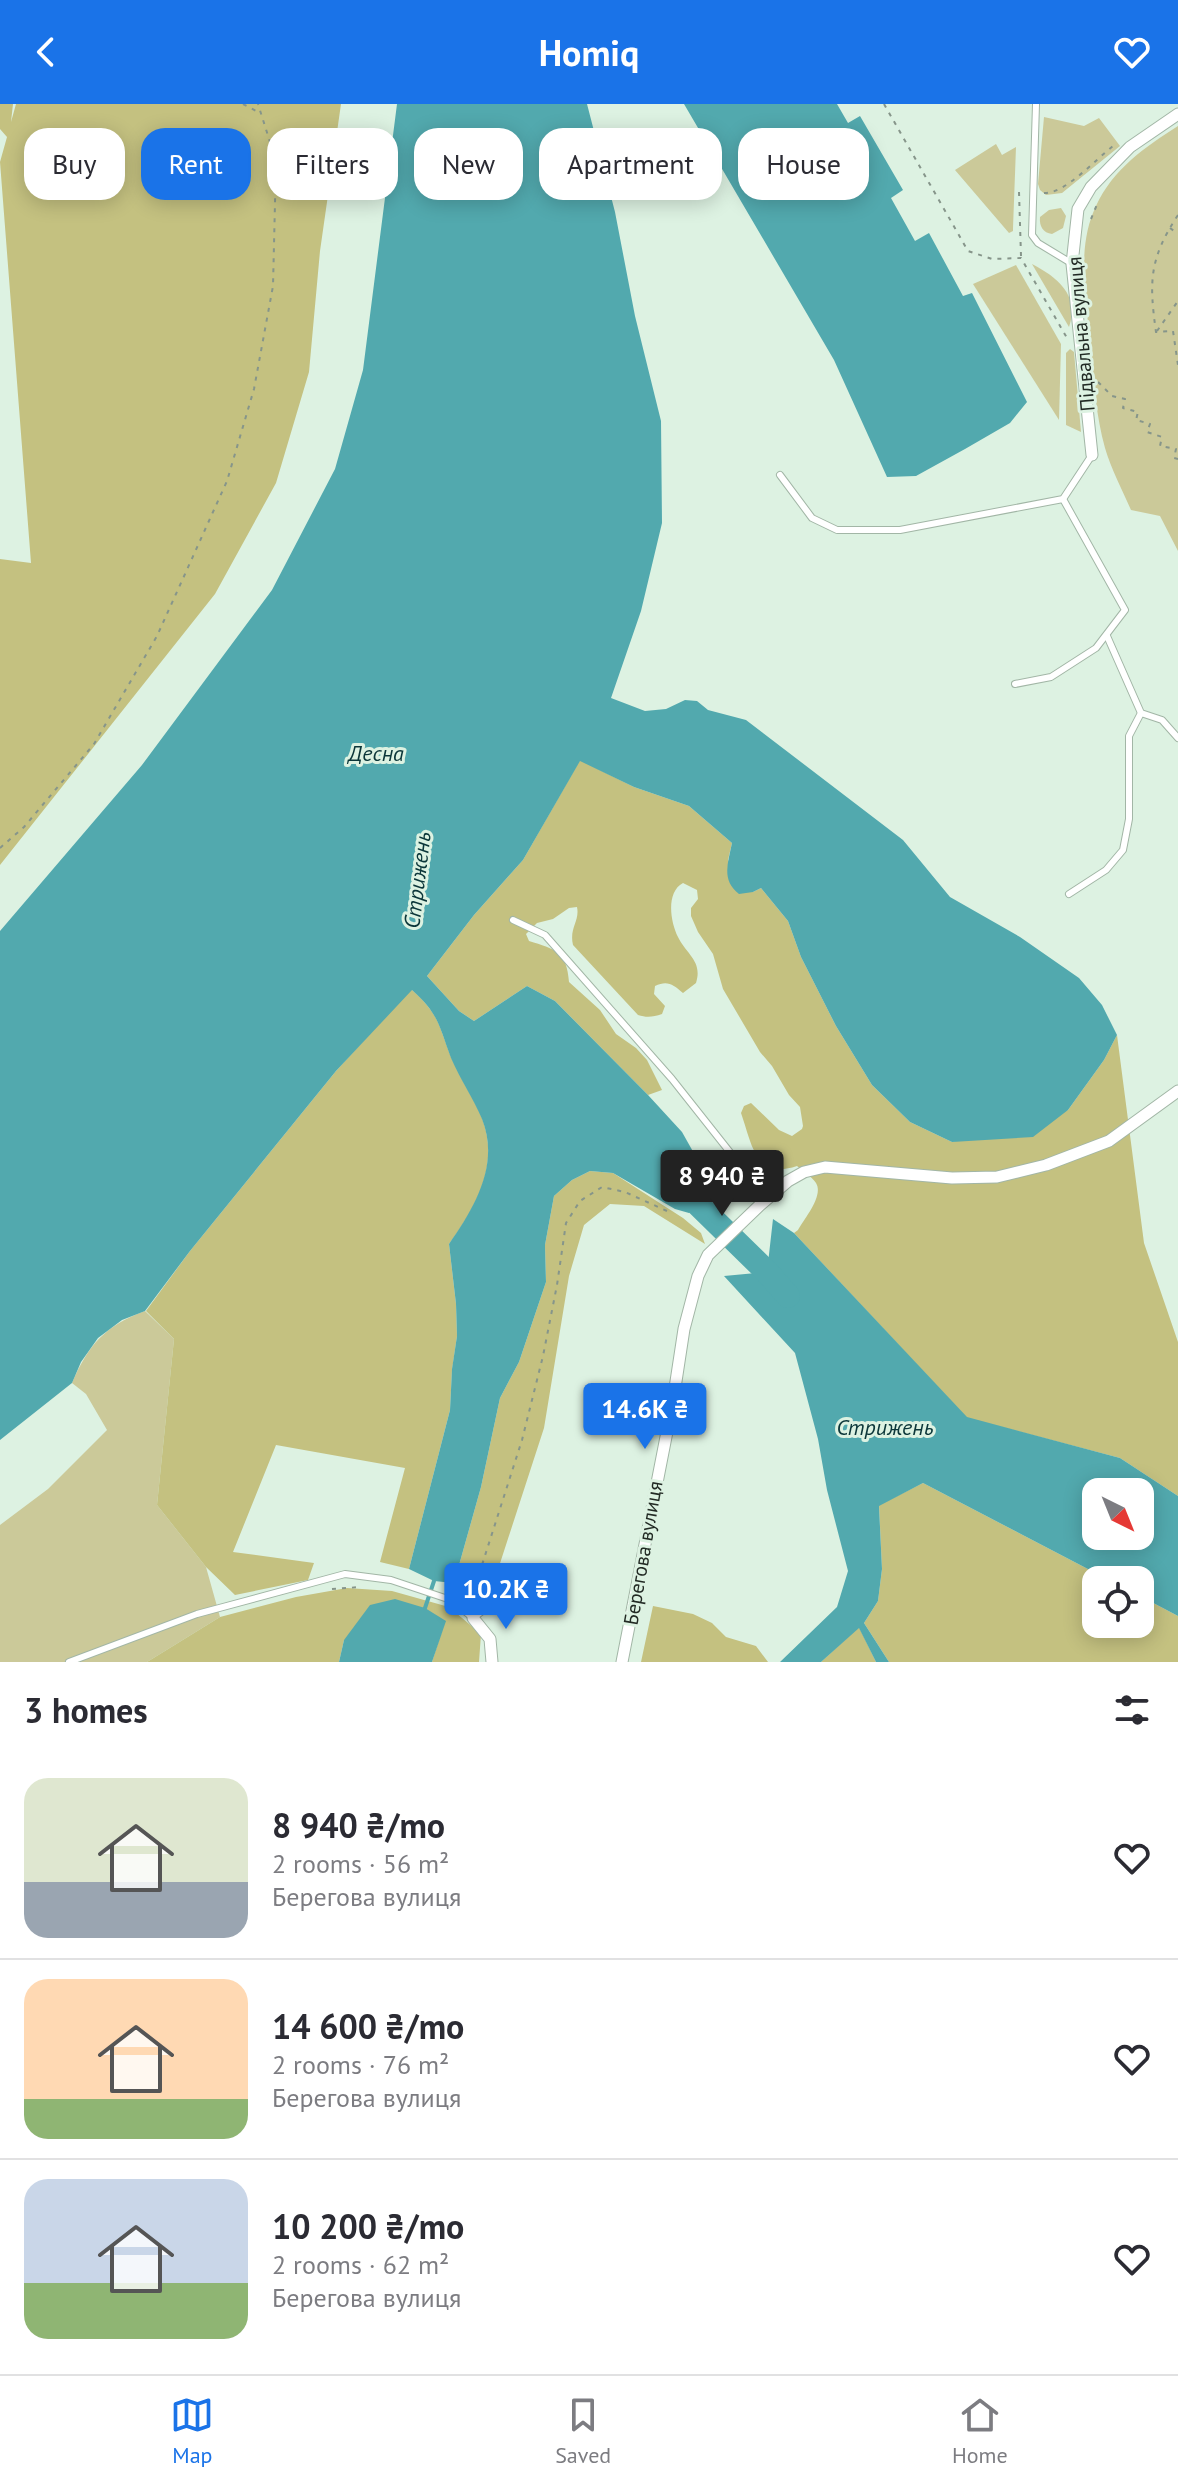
<!DOCTYPE html>
<html lang="en">
<head>
<meta charset="utf-8">
<style>
	:root { --surface:#fff; --page:#f2f2f3; --text:#2b2b33; --muted:#7c7c81; --line:#e1e1e2; --accent:#1a73e8 }
	body { margin:0; font-family:"PT Sans",sans-serif; background:var(--page); color:var(--text); height:100vh; display:flex; flex-direction:column; font-size:30px; white-space:nowrap }
	* { box-sizing:border-box; margin:0 }
	p { font-size:26px; color:var(--muted) }
	.icon { flex:none; width:44px; height:44px; fill:none; stroke:currentColor; stroke-width:2; stroke-linecap:round; stroke-linejoin:round }
	.map { position:relative; height:1558px; overflow:hidden }
	.panel { display:flex; flex-direction:column; background:var(--surface); flex:1 }
	.panel>* { flex:none }
	.hud { position:absolute; left:24px; top:24px; width:1130px; height:72px; display:flex; gap:16px }
	.needle { width:52px; rotate:137deg }
	.fabs { position:absolute; left:1082px; top:1374px; display:grid; gap:16px }
	.fabs a { display:grid; place-items:center; width:72px; height:72px; border-radius:16px; background:var(--surface); box-shadow:0 4px 20px #0003; font-size:40px }
	.price { position:absolute; translate:-50% -68px; padding:0 18px; border-radius:8px; background:var(--accent); color:#fff; font-size:26px; line-height:52px; filter:drop-shadow(0 2px 4px #0008) }
	.price::after { content:''; position:absolute; left:50%; top:48px; width:24px; height:18px; margin-left:-12px; background:inherit; clip-path:polygon(0 0,100% 0,50% 100%) }
	.price.current { background:#222; color:#fff }
	ul { padding:0; list-style:none }
	li { display:flex; align-items:center; gap:24px; height:200px; padding:0 24px }
	li+li { border-top:2px solid var(--line) }
	li span { display:grid; place-items:center; flex:none; width:224px; height:160px; border-radius:24px; color:#555 }
	li>.icon { margin-inline-start:auto }
	span .icon { width:96px; height:96px; fill:#fffc; stroke-width:1 }
	li b { font-size:34px }
	h2 { display:flex; justify-content:space-between; align-items:center; height:96px; padding:0 24px; font-size:34px }
	.chip { padding:0 28px; border-radius:24px; background:var(--surface); box-shadow:0 4px 20px #0003; font-size:28px; line-height:72px }
	.chip.current { background:var(--accent); color:#fff }
	header { display:flex; justify-content:space-between; align-items:center; height:104px; padding:0 24px; background:var(--accent); color:#fff; font-size:36px; font-weight:700 }
	.tabs { display:flex; justify-content:space-around; align-items:center; height:112px; border-top:2px solid var(--line); background:var(--surface); font-size:22px; color:var(--muted) }
	.tabs a { display:grid; justify-items:center; gap:4px }
	.tabs .current { color:var(--accent) }
	.map>svg:first-child { display:block }
	.green { fill:#cbc999 }
	.forest { fill:#c4c180 }
	.water { fill:#52a9ae; fill-rule:evenodd }
	.lines { fill:none; stroke-linecap:round; stroke-linejoin:round }
	.stream { stroke:#52a9ae; stroke-width:4 }
	.river { stroke:#52a9ae; stroke-width:24 }
	.service-casing { stroke:#a2b6a6; stroke-width:8 }
	.minor-casing { stroke:#a2b6a6; stroke-width:13 }
	.path { stroke:#86958a; stroke-width:2; stroke-dasharray:4 6; stroke-linecap:butt }
	.service { stroke:#fff; stroke-width:6 }
	.minor { stroke:#fff; stroke-width:11 }
	.labels { text-anchor:middle; stroke-width:6; stroke-linejoin:round; paint-order:stroke }
	.street-label { font-size:20px; fill:#222a24; stroke:#ddf2e2 }
	.water-label { font-size:22px; font-style:italic; fill:#0b3639; stroke:#ddf2e2 }
</style>
</head>
<body>
<header><svg class="icon" aria-label="back" viewBox="0 0 24 24"><path d="M15 5l-7 7 7 7"/></svg>Homiq<svg class="icon" aria-label="heart" viewBox="0 0 24 24"><path d="M12 20l-8-8c-3-5 5-10 8-4 3-6 11-1 8 4z"/></svg></header>
<div class="map">
<svg width="1178" height="1558" viewBox="0 0 1178 1558">
	<rect width="100%" height="100%" fill="#ddf2e2"/>
	<g class="green">
		<path d="M1044,13L1084,22L1099,14L1120,42L1062,89L1046,91L1040,86L1038,80Z"/>
		<path d="M1178,22V447L1160,412L1131,406C1122,385 1111,365 1105,344C1096,312 1094,279 1091,247C1087,200 1075,146 1096,102C1113,65 1145,43 1178,22Z"/>
		<path d="M996,40L1002,51L1016,43L1013,124V127L1009,129L955,66Z"/>
		<path d="M1061,104L1066,112L1063,124L1052,130C1043,129 1039,122 1040,113L1049,106Z"/>
		<path d="M1032,160C1057,173 1080,191 1069,223Z"/>
		<path d="M1016,161L1061,240L1059,316L973,180Z"/>
		<path d="M1070,245L1074,248L1081,328L1066,321V249Z"/>
		<path d="M145,1207L174,1235L157,1401L206,1463L220,1513L147,1558H0V1421L48,1385L107,1326L86,1290L72,1279C89,1240 105,1222 145,1207Z"/>
	</g>
	<g class="forest">
		<path d="M0,0H13L11,18L16,0H341L320,147L309,268L276,379L215,490L0,761V455L31,459L0,58L7,33L0,25Z"/>
		<path d="M580,656L634,683L689,702L732,739L728,756L753,788L761,784L788,817L801,853L836,922L872,981L910,1018L952,1038L1068,1006L1104,956L1117,931L1144,1139L1178,1238V1392L1120,1354L967,1314L794,1129L798,1126C804,1115 824,1092 816,1079C812,1073 803,1067 797,1062C755,1076 752,1040 741,1009L744,1002L751,999L779,1026L792,1032L802,1025L803,1022L800,1003L789,991L772,962L760,948L723,885L713,850L698,828L691,812V804L698,795L697,786L683,779C666,788 670,817 678,833C686,850 703,857 696,879L683,889C673,880 667,876 655,882L654,890L665,902L662,910C653,913 647,914 638,911L573,841C569,824 580,817 577,803L569,804L553,815L537,819L526,830L529,837C555,845 567,848 569,878L600,906L616,930L636,944L647,956L662,986L648,991L555,897L527,882L474,917L459,907L427,872L474,811L523,756Z"/>
		<path d="M411,885C440,911 438,920 451,953C460,974 473,993 482,1014C500,1061 476,1103 449,1140L456,1200L457,1232L452,1266L450,1306L409,1465L380,1458L405,1364L276,1341L233,1448L314,1459L308,1476L235,1491L206,1463L157,1401L174,1235L146,1207L190,1147L336,967Z"/>
		<path d="M590,1067L613,1069L683,1114L701,1129L705,1140L644,1102L610,1100L584,1121L569,1172L544,1324L492,1484L454,1479L481,1383L500,1294L519,1258L546,1178L545,1141L554,1092L572,1076Z"/>
		<path d="M923,1379L1109,1476H1096V1520H1140V1492L1178,1512V1558H889L864,1519L878,1497L882,1465L879,1401Z"/>
		<path d="M347,1484L392,1487L449,1503L481,1530L479,1558H432L445,1517L344,1536L339,1558H147L220,1513L296,1493Z"/>
		<path d="M653,1502L693,1510L712,1519L726,1533L756,1542L768,1558H641Z"/>
		<path d="M859,1523L876,1558H821Z"/>
	</g>
	<g class="water">
		<path d="M397,0H587L615,108L635,212L661,317L662,419L641,507L611,594L645,607L666,605L685,596L697,597L708,606L746,616L903,736L950,793L1020,833L1079,874L1102,901L1117,931L1104,956L1068,1006L1033,1033L952,1038L910,1018L872,981L836,922L801,853L788,817L761,784L753,788L739,790C721,776 728,759 732,739L689,702L634,683L580,657L523,756L474,811L427,872L459,907L474,917L527,882L555,897L648,991L682,1028L700,1060L711,1086L699,1102L689,1109L675,1105L613,1069L590,1067L572,1076L554,1092L545,1141L546,1178L519,1258L500,1294L481,1383L454,1479L434,1477L409,1465L450,1306L452,1265L457,1232L456,1200L449,1140C475,1103 500,1060 482,1015C473,994 460,975 451,954C439,922 439,910 412,886L336,967L190,1147L145,1207L122,1216L98,1234L81,1258L72,1279L0,1336V827L142,661L272,486L335,365L363,266Z"/>
		<path d="M684,0H837L848,19L860,12L903,86L891,94L915,137L929,129L963,192L972,189L1027,298L1010,319L965,345L916,372L887,373L834,256Z"/>
		<path d="M773,1115L794,1129L967,1313L1120,1354L1178,1392V1512L1140,1492V1476H1109L923,1379L879,1402L882,1465L878,1497L864,1519L889,1558H876L859,1524L821,1558H780L837,1503L848,1467L827,1386L818,1335L795,1249L724,1172L767,1168ZM1096,1388H1140V1432H1096Z"/>
		<path d="M395,1495L425,1504L446,1517L432,1558H339L344,1536L370,1501Z"/>
	</g>
	<g class="lines">
		<path class="stream" d="M425,1504L434,1477"/>
		<path class="river" d="M676,1079L767,1168L788,1192"/>
		<defs>
			<g id="service">
				<path d="M1036,0L1032,131L1038,139L1071,159"/>
				<path d="M780,371L812,414L837,426H900L1063,395L1092,351"/>
				<path d="M1107,532L1141,609L1162,616L1178,634"/>
				<path d="M1015,580L1051,573L1096,544L1125,506L1063,395"/>
				<path d="M1069,790L1106,766L1123,746L1129,715V632L1141,609"/>
				<path d="M513,816L545,831L672,975L767,1095"/>
				<path d="M69,1558L197,1510L345,1470L391,1476L451,1496L473,1514L481,1508L493,1465"/>
			</g>
			<g id="minor">
				<path d="M1092,351L1072,160L1078,105L1091,83L1130,43L1178,10"/>
				<path d="M473,1514L490,1535L492,1558"/>
				<path d="M622,1558L673,1297L684,1225L698,1172L708,1151L760,1101L788,1077L804,1068L825,1063L952,1074L997,1073L1046,1061L1109,1037L1178,987"/>
			</g>
		</defs>
		<use href="#service" class="service-casing"/>
		<use href="#minor" class="minor-casing"/>
		<g class="path">
			<path d="M243,0L260,9"/>
			<path d="M884,0L968,147L992,155L1021,154L1067,234"/>
			<path d="M1044,89C1065,90 1096,55 1113,42"/>
			<path d="M1178,111C1149,155 1149,178 1156,228L1173,227L1178,261"/>
			<path d="M1091,115L1098,98"/>
			<path d="M1170,124L1178,130"/>
			<path d="M1021,152L1019,88H1021"/>
			<path d="M1157,227L1178,197"/>
			<path d="M1098,278L1112,292L1125,295L1123,304L1138,308L1136,316L1150,320L1147,328L1162,333L1160,342L1176,345L1174,354L1178,355"/>
			<path d="M0,744L24,723L94,640L157,532L227,377L254,285L273,182L276,57L258,0"/>
			<path d="M332,1485L361,1483"/>
			<path d="M473,1489L522,1336L543,1252L557,1181L566,1119L580,1097L602,1083L625,1088L667,1107"/>
		</g>
		<use href="#service" class="service"/>
		<use href="#minor" class="minor"/>
	</g>
	<g class="labels">
		<g class="street-label">
			<text transform="translate(1081 230) rotate(-95)" y="7">Підвальна вулиця</text>
			<text transform="translate(643 1449) rotate(-80)" y="7">Берегова вулиця</text>
		</g>
		<g class="water-label">
			<text x="376" y="657">Десна</text>
			<text transform="translate(417 776) rotate(-83)" y="8">Стрижень</text>
			<text x="885" y="1331">Стрижень</text>
		</g>
	</g>
</svg>
<div class="fabs">
<a><svg class="needle" viewBox="-14 -14 28 28"><path d="M0-13l5 13h-10z" fill="#e53935"/><path d="M0 13l5-13h-10z" fill="#7c7c81"/></svg></a>
<a><svg class="icon" aria-label="locate" viewBox="0 0 24 24"><circle cx="12" cy="12" r="6"/><path d="M12 2v4M12 18v4M2 12h4M18 12h4"/></svg></a>
</div>
<b class="price current" style="left:722px;top:1114px">8 940 ₴</b>
<b class="price" style="left:645px;top:1347px">14.6K ₴</b>
<b class="price" style="left:506px;top:1527px">10.2K ₴</b>
<div class="hud">
<a class="chip">Buy</a>
<a class="chip current">Rent</a>
<a class="chip">Filters</a>
<a class="chip">New</a>
<a class="chip">Apartment</a>
<a class="chip">House</a>
</div>
</div>
<section class="panel">
<h2>3 homes<svg class="icon" aria-label="filters" viewBox="0 0 24 24"><path d="M4 7h16M4 17h16"/><circle cx="9" cy="7" r="2"/><circle cx="15" cy="17" r="2"/></svg></h2>
<ul>
<li><span style="background:linear-gradient(#dfe7d0 65%,#9aa5b1 0)"><svg class="icon" aria-label="home" viewBox="0 0 24 24"><path d="M3 11l9-7 9 7M6 9v11h12V9"/></svg></span><div><b>8 940 ₴/mo</b><p>2 rooms · 56 m²</p><p>Берегова вулиця</p></div><svg class="icon" aria-label="heart" viewBox="0 0 24 24"><path d="M12 20l-8-8c-3-5 5-10 8-4 3-6 11-1 8 4z"/></svg></li>
<li><span style="background:linear-gradient(#ffd9b3 75%,#8fb573 0)"><svg class="icon" aria-label="home" viewBox="0 0 24 24"><path d="M3 11l9-7 9 7M6 9v11h12V9"/></svg></span><div><b>14 600 ₴/mo</b><p>2 rooms · 76 m²</p><p>Берегова вулиця</p></div><svg class="icon" aria-label="heart" viewBox="0 0 24 24"><path d="M12 20l-8-8c-3-5 5-10 8-4 3-6 11-1 8 4z"/></svg></li>
<li><span style="background:linear-gradient(#c9d6e8 65%,#8fb573 0)"><svg class="icon" aria-label="home" viewBox="0 0 24 24"><path d="M3 11l9-7 9 7M6 9v11h12V9"/></svg></span><div><b>10 200 ₴/mo</b><p>2 rooms · 62 m²</p><p>Берегова вулиця</p></div><svg class="icon" aria-label="heart" viewBox="0 0 24 24"><path d="M12 20l-8-8c-3-5 5-10 8-4 3-6 11-1 8 4z"/></svg></li>
</ul>
</section>
<nav class="tabs">
<a class="current"><svg class="icon" aria-label="map" viewBox="0 0 24 24"><path d="M3 6l6-2 6 2 6-2v14l-6 2-6-2-6 2zM9 4v14M15 6v14"/></svg>Map</a>
<a><svg class="icon" aria-label="saved" viewBox="0 0 24 24"><path d="M7 4h10v16l-5-4-5 4z"/></svg>Saved</a>
<a><svg class="icon" aria-label="home" viewBox="0 0 24 24"><path d="M3 11l9-7 9 7M6 9v11h12V9"/></svg>Home</a>
</nav>
</body>
</html>
